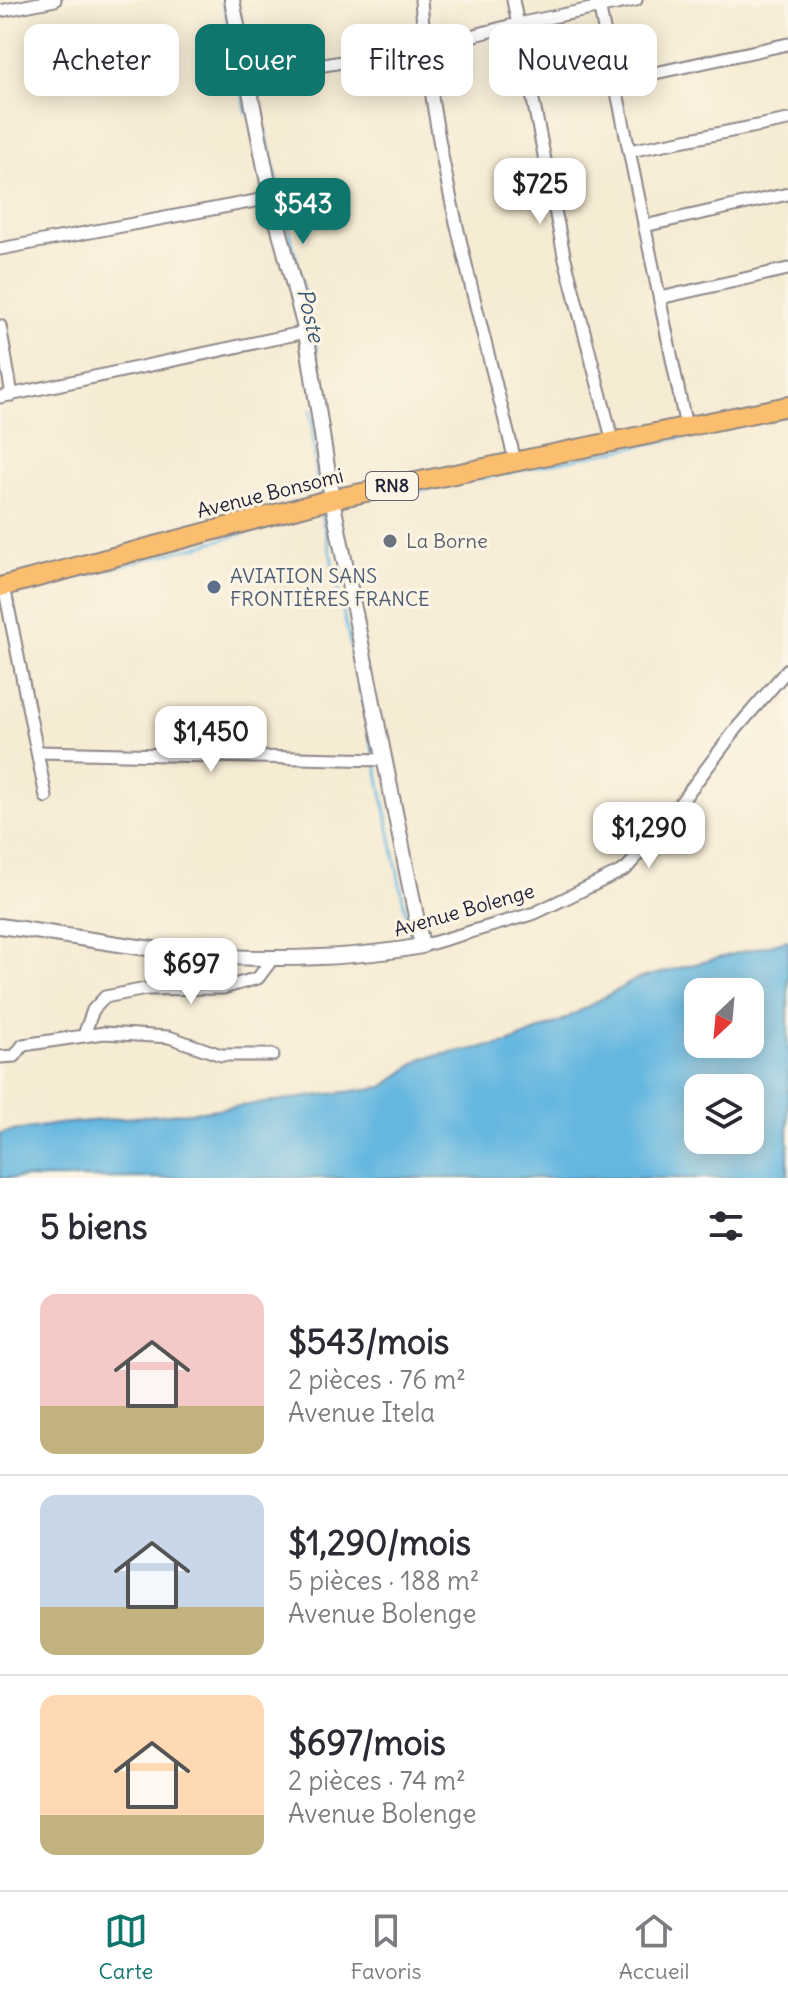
<!DOCTYPE html>
<html lang="fr">
<head>
<meta charset="utf-8">
<style>
	:root { --surface:#fff; --page:#f7f7f7; --text:#2b2b33; --muted:#7c7c81; --line:#e1e1e2; --accent:#0f766e }
	body { margin:0; font-family:Delius,sans-serif; background:var(--page); color:var(--text); height:100vh; display:flex; flex-direction:column; font-size:30px; white-space:nowrap }
	* { box-sizing:border-box; margin:0 }
	p { font-size:26px; color:var(--muted) }
	.icon { flex:none; width:44px; height:44px; fill:none; stroke:currentColor; stroke-width:2; stroke-linecap:round; stroke-linejoin:round }
	.map { position:relative; height:1178px; overflow:hidden }
	.sheet { display:flex; flex-direction:column; background:var(--surface); flex:1 }
	.sheet>* { flex:none }
	.guide { position:absolute; left:24px; top:24px; width:740px; height:72px; display:flex; gap:16px }
	.needle { width:52px; rotate:206deg }
	.buttons { position:absolute; left:684px; top:978px; display:grid; gap:16px }
	.buttons a { display:grid; place-items:center; width:80px; height:80px; border-radius:16px; background:var(--surface); box-shadow:0 4px 20px #0003; font-size:40px }
	.price { position:absolute; translate:-50% -68px; padding:0 18px; border-radius:16px; background:#fff; color:#222; font-size:26px; line-height:52px; filter:drop-shadow(0 2px 4px #0008) }
	.price::after { content:''; position:absolute; left:50%; top:48px; width:24px; height:18px; margin-left:-12px; background:inherit; clip-path:polygon(0 0,100% 0,50% 100%) }
	.price.selected { background:var(--accent); color:#fff }
	ul { padding:0; list-style:none }
	li { display:flex; align-items:center; gap:24px; height:200px; padding:0 40px }
	li+li { border-top:2px solid var(--line) }
	li span { display:grid; place-items:center; flex:none; width:224px; height:160px; border-radius:16px; color:#555 }
	li>.icon { margin-inline-start:auto }
	span .icon { width:96px; height:96px; fill:#fffc; stroke-width:1 }
	li b { font-size:34px }
	h2 { display:flex; justify-content:space-between; align-items:center; height:96px; padding:0 40px; font-size:34px }
	.tag { padding:0 28px; border-radius:16px; background:var(--surface); box-shadow:0 4px 20px #0003; font-size:28px; line-height:72px }
	.tag.selected { background:var(--accent); color:#fff }
	.menu { display:flex; justify-content:space-around; align-items:center; height:112px; border-top:2px solid var(--line); background:var(--surface); font-size:22px; color:var(--muted) }
	.menu a { display:grid; justify-items:center; gap:4px }
	.menu .selected { color:var(--accent) }
	.map>svg:first-child { display:block }
	.water { fill:#65b7e0; stroke:#446c8e; stroke-width:2; fill-rule:evenodd }
	.lines { fill:none; stroke-linecap:round; stroke-linejoin:round }
	.stream { stroke:#65b7e0; stroke-width:3 }
	.minor-casing { stroke:#8c8687; stroke-width:15 }
	.tertiary-casing { stroke:#8c8687; stroke-width:18 }
	.primary-casing { stroke:#8c8687; stroke-width:22 }
	.minor { stroke:#fff; stroke-width:11 }
	.tertiary { stroke:#fff; stroke-width:14 }
	.primary { stroke:#fbbe6e; stroke-width:18 }
	.worship-dot { fill:#6b7280; stroke:#fcf5e5; stroke-width:3 }
	.service-dot { fill:#5c6f8a; stroke:#fcf5e5; stroke-width:3 }
	.labels { text-anchor:middle; stroke-width:6; stroke-linejoin:round; paint-order:stroke }
	.shield { fill:#fcf5e5; stroke:#63616e; stroke-width:2 }
	.shield-label { font-size:18px; font-weight:bold; fill:#22223b }
	.street-label { font-size:20px; fill:#22223b; stroke:#fcf5e5 }
	.worship-label { font-size:20px; fill:#5b616d; stroke:#fcf5e5; text-anchor:start }
	.service-label { font-size:20px; fill:#4e5e75; stroke:#fcf5e5; text-anchor:start }
	.water-label { font-size:22px; font-style:italic; fill:#395675; stroke:#fcf5e5 }
</style>
</head>
<body>
<div class="map">
<svg width="788" height="1178" viewBox="0 0 788 1178">
	<rect width="100%" height="100%" fill="#fcf5e5"/>
	<filter id="ink" filterUnits="userSpaceOnUse"><feTurbulence type="fractalNoise" baseFrequency=".0125" numOctaves="2"/><feDisplacementMap in="SourceGraphic" scale="16" xChannelSelector="R" yChannelSelector="G"/><feConvolveMatrix kernelMatrix="1 2 1 2 8 2 1 2 1" color-interpolation-filters="sRGB"/></filter>
	<filter id="wash" filterUnits="userSpaceOnUse"><feTurbulence type="fractalNoise" baseFrequency=".006" numOctaves="4" result="noise"/><feDisplacementMap in="SourceGraphic" scale="32" xChannelSelector="R" yChannelSelector="G"/><feGaussianBlur stdDeviation="1.8" result="paint"/><feColorMatrix in="noise" values="0 0 0 0 0 0 0 0 0 0 0 0 0 0 0 0 0 1.4 0 .05"/><feComposite in="paint" operator="in"/></filter>
	<g filter="url(#wash)">
		<rect width="100%" height="100%" fill="#f6ebd3"/>
		<path class="water" d="M788,940V1178H0V1133L58,1124L202,1111L383,1087L423,1058L508,1043L563,1020L637,979ZM698,992H750V1044H698ZM698,1088H750V1140H698Z"/>
		<g class="lines">
			<g class="stream">
				<path d="M223,0L247,114"/>
				<path d="M261,114L314,334L317,356"/>
				<path d="M311,410L318,494"/>
				<path d="M399,495L788,415"/>
				<path d="M321,510L374,755"/>
				<path d="M0,596L203,545L298,517"/>
				<path d="M376,762L410,935"/>
				<path d="M424,920L427,932"/>
			</g>
		</g>
	</g>
	<g filter="url(#ink)">
		<g class="lines">
			<defs>
				<g id="minor">
					<path d="M421,0C432,157 478,309 515,461"/>
					<path d="M513,0L564,255L613,442"/>
					<path d="M598,0L686,427"/>
					<path d="M0,11L55,0"/>
					<path d="M247,78L425,48L517,24L636,0"/>
					<path d="M614,82L788,44"/>
					<path d="M629,151L788,120"/>
					<path d="M644,226L788,194"/>
					<path d="M0,249L271,198"/>
					<path d="M660,298L788,269"/>
					<path d="M0,326L12,395"/>
					<path d="M0,397L306,332"/>
					<path d="M4,586L46,797"/>
					<path d="M38,752L384,760"/>
					<path d="M422,946L535,913L626,869L669,818L737,728L788,669"/>
					<path d="M84,1035L93,1010L105,997L146,989L223,988L258,978L273,958"/>
					<path d="M0,1057L15,1056L23,1045L104,1033L169,1037L221,1055H273"/>
				</g>
				<path id="tertiary" d="M0,926C89,938 186,959 275,958C324,958 373,955 422,946L332,499L306,332L271,198L232,0"/>
				<path id="primary" d="M0,587L332,499L788,406"/>
			</defs>
			<use href="#minor" class="minor-casing"/>
			<use href="#tertiary" class="tertiary-casing"/>
			<use href="#primary" class="primary-casing"/>
			<use href="#minor" class="minor"/>
			<use href="#tertiary" class="tertiary"/>
			<use href="#primary" class="primary"/>
		</g>
	</g>
	<circle class="worship-dot" cx="390" cy="541" r="8"/>
	<circle class="service-dot" cx="214" cy="587" r="8"/>
	<g class="labels">
		<rect class="shield" x="366" y="472" width="52" height="28" rx="6"/>
		<g class="shield-label">
			<text x="392" y="492">RN8</text>
		</g>
		<g class="street-label">
			<text transform="translate(270 493) rotate(-14)" y="7">Avenue Bonsomi</text>
			<text transform="translate(464 910) rotate(-16)" y="7">Avenue Bolenge</text>
		</g>
		<g class="worship-label">
			<text x="406" y="548">La Borne</text>
		</g>
		<g class="service-label">
			<text x="230" y="583">AVIATION SANS<tspan x="230" dy="23">FRONTIÈRES FRANCE</tspan></text>
		</g>
		<g class="water-label">
			<text transform="translate(311 315) rotate(77)" y="8">Poste</text>
		</g>
	</g>
</svg>
<div class="buttons">
<a><svg class="needle" viewBox="-14 -14 28 28"><path d="M0-13l5 13h-10z" fill="#e53935"/><path d="M0 13l5-13h-10z" fill="#7c7c81"/></svg></a>
<a><svg class="icon" aria-label="layers" viewBox="0 0 24 24"><path d="M12 4l9 5-9 5-9-5zM3 14l9 5 9-5"/></svg></a>
</div>
<b class="price" style="left:540px;top:226px">$725</b>
<b class="price selected" style="left:303px;top:246px">$543</b>
<b class="price" style="left:211px;top:774px">$1,450</b>
<b class="price" style="left:649px;top:870px">$1,290</b>
<b class="price" style="left:191px;top:1006px">$697</b>
<div class="guide">
<a class="tag">Acheter</a>
<a class="tag selected">Louer</a>
<a class="tag">Filtres</a>
<a class="tag">Nouveau</a>
</div>
</div>
<section class="sheet">
<h2>5 biens<svg class="icon" aria-label="filters" viewBox="0 0 24 24"><path d="M4 7h16M4 17h16"/><circle cx="9" cy="7" r="2"/><circle cx="15" cy="17" r="2"/></svg></h2>
<ul>
<li><span style="background:linear-gradient(#f6c9c9 70%,#c2b280 0)"><svg class="icon" aria-label="home" viewBox="0 0 24 24"><path d="M3 11l9-7 9 7M6 9v11h12V9"/></svg></span><div><b>$543/mois</b><p>2 pièces · 76 m²</p><p>Avenue Itela</p></div></li>
<li><span style="background:linear-gradient(#c9d6e8 70%,#c2b280 0)"><svg class="icon" aria-label="home" viewBox="0 0 24 24"><path d="M3 11l9-7 9 7M6 9v11h12V9"/></svg></span><div><b>$1,290/mois</b><p>5 pièces · 188 m²</p><p>Avenue Bolenge</p></div></li>
<li><span style="background:linear-gradient(#ffd9b3 75%,#c2b280 0)"><svg class="icon" aria-label="home" viewBox="0 0 24 24"><path d="M3 11l9-7 9 7M6 9v11h12V9"/></svg></span><div><b>$697/mois</b><p>2 pièces · 74 m²</p><p>Avenue Bolenge</p></div></li>
</ul>
</section>
<nav class="menu">
<a class="selected"><svg class="icon" aria-label="map" viewBox="0 0 24 24"><path d="M3 6l6-2 6 2 6-2v14l-6 2-6-2-6 2zM9 4v14M15 6v14"/></svg>Carte</a>
<a><svg class="icon" aria-label="saved" viewBox="0 0 24 24"><path d="M7 4h10v16l-5-4-5 4z"/></svg>Favoris</a>
<a><svg class="icon" aria-label="home" viewBox="0 0 24 24"><path d="M3 11l9-7 9 7M6 9v11h12V9"/></svg>Accueil</a>
</nav>
</body>
</html>
